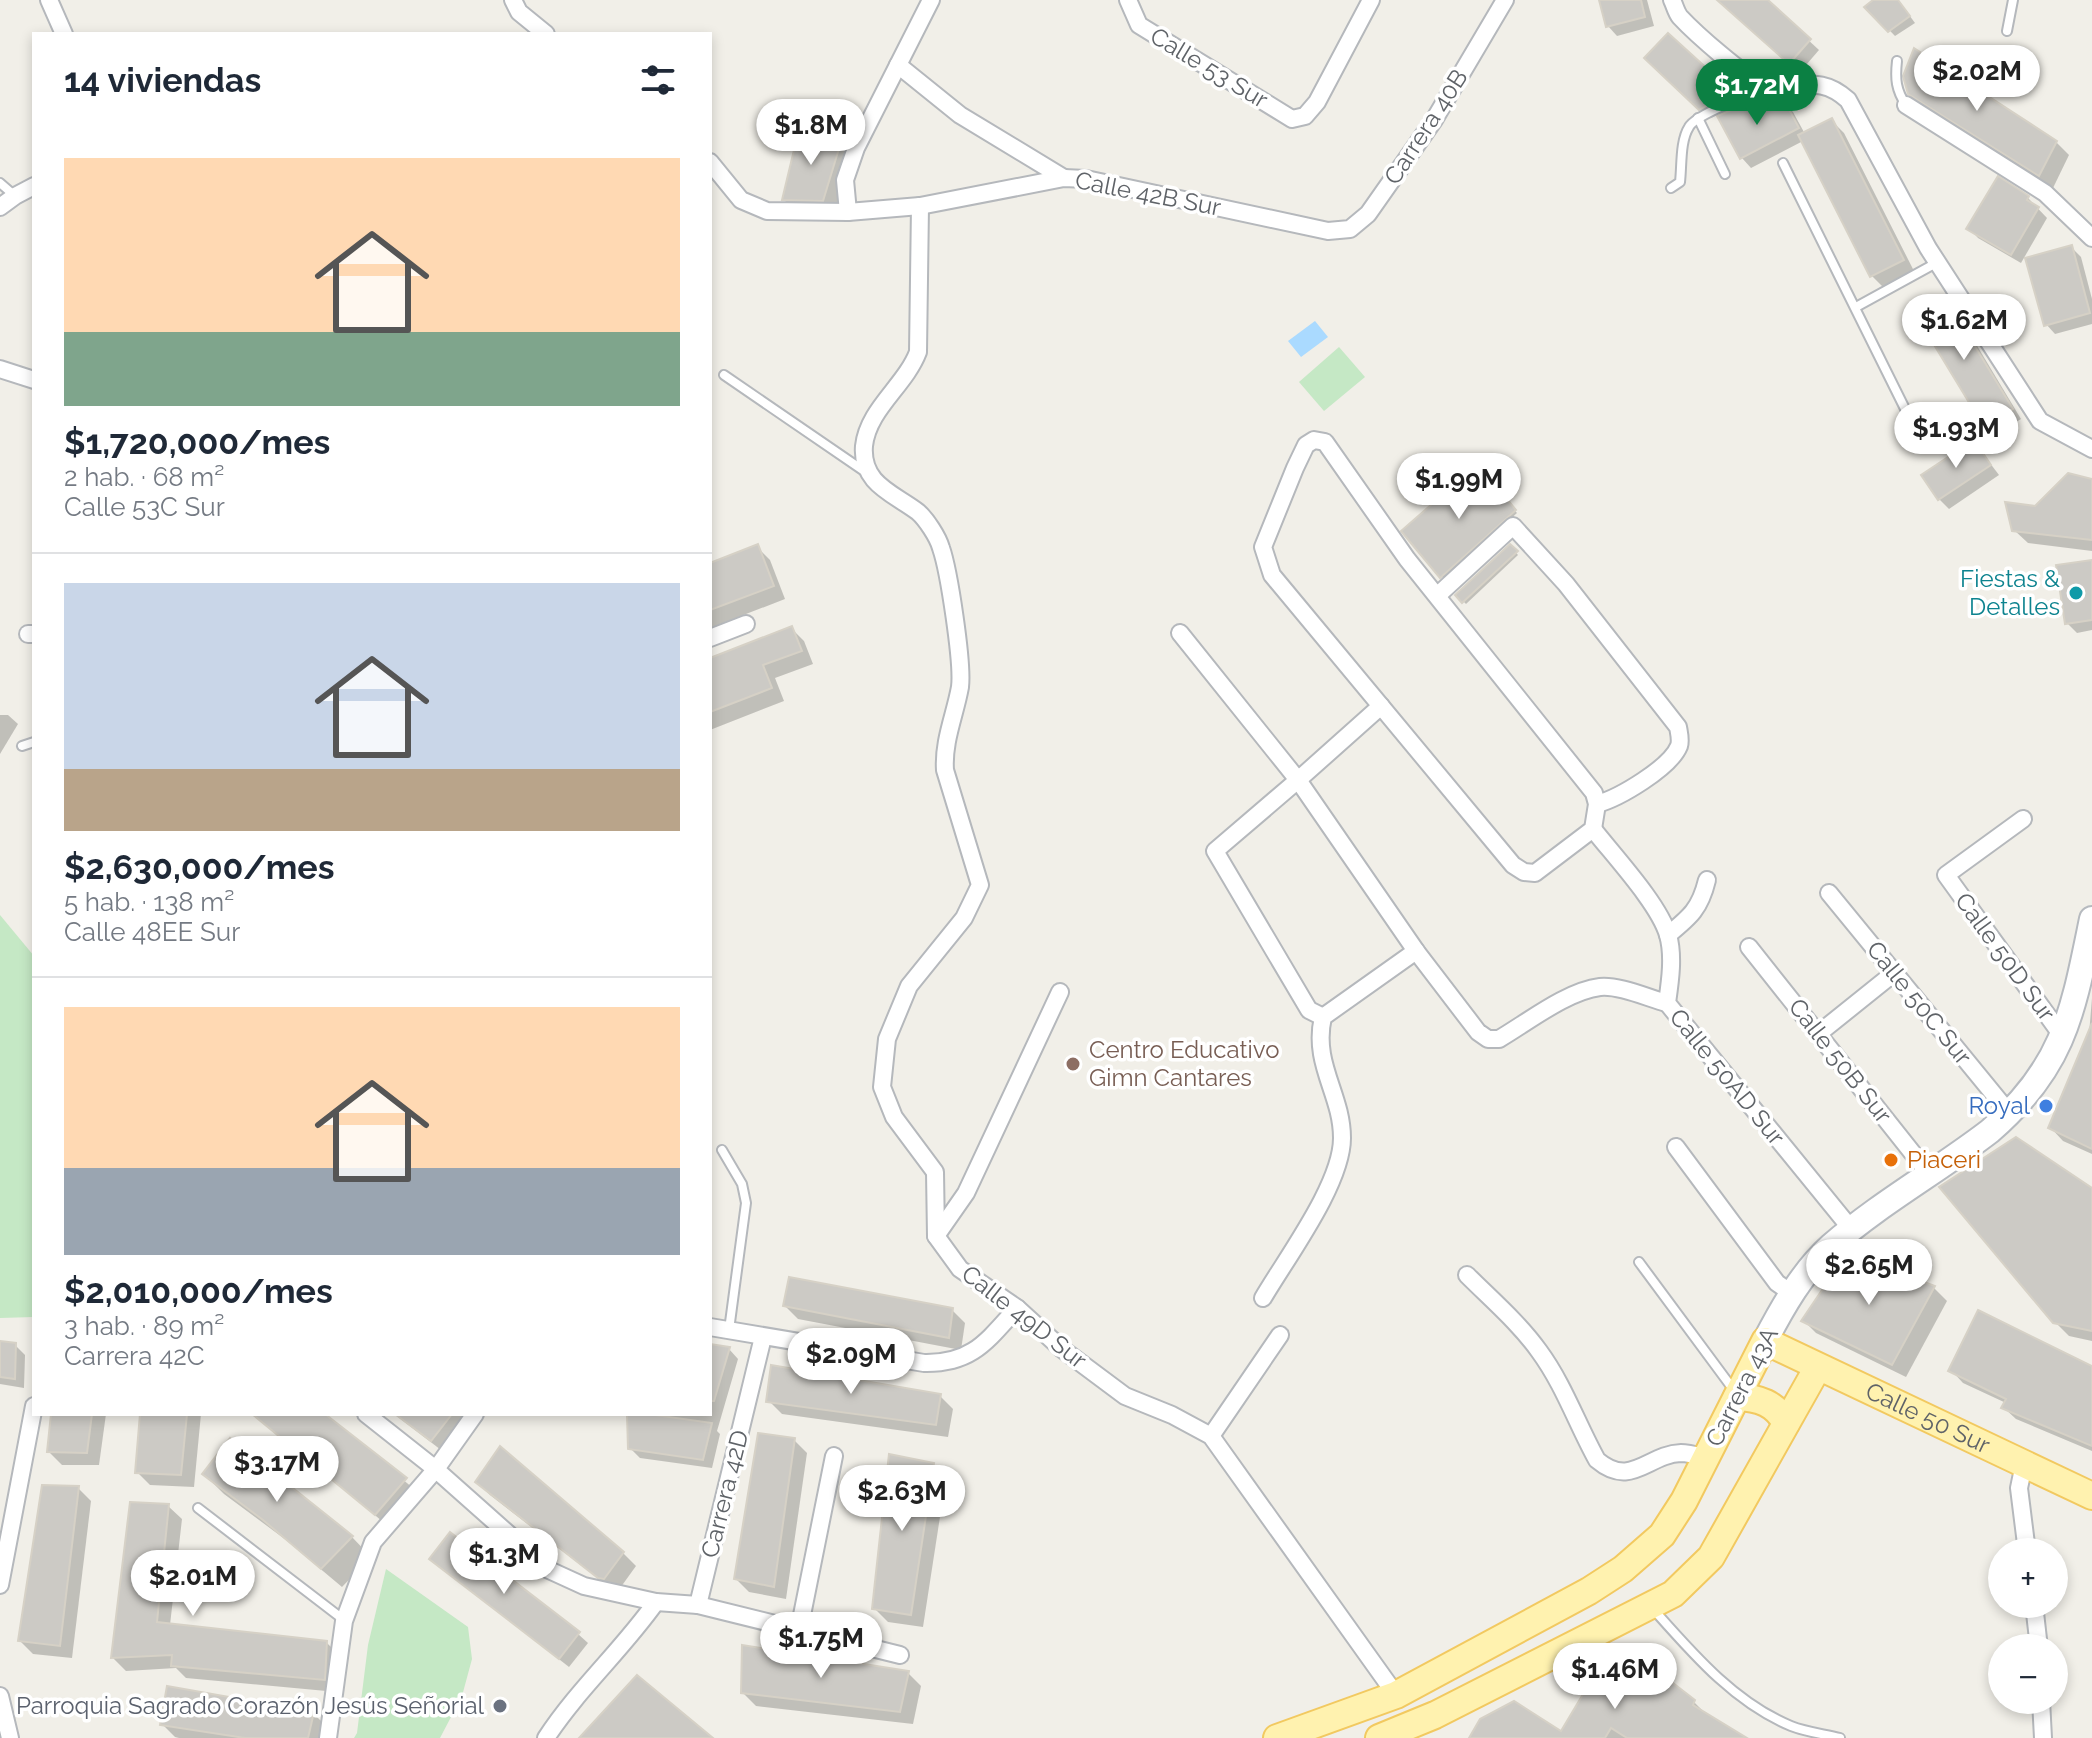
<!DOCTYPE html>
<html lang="es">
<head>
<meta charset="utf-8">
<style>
	:root { --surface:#fff; --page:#f2f2f3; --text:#1f2937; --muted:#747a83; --line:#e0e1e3; --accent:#0b8043 }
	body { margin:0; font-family:Raleway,sans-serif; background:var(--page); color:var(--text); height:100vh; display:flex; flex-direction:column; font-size:30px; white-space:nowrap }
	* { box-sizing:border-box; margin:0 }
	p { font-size:26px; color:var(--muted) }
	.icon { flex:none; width:44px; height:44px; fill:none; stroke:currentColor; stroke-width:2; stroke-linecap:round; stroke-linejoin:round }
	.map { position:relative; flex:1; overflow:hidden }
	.details { position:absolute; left:32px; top:32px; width:680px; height:1384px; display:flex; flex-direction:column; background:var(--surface); border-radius:0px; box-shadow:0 4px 12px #0003 }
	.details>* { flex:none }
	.tools { position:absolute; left:1988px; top:1538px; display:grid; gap:16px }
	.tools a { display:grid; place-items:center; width:80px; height:80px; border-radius:50%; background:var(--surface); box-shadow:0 4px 12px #0003; font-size:40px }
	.price { position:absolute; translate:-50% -68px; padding:0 18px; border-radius:28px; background:#fff; color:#222; font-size:26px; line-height:52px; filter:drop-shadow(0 2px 4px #0008) }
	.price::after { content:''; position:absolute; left:50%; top:48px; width:24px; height:18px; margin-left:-12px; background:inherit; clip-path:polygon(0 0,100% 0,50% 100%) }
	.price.selected { background:var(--accent); color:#fff }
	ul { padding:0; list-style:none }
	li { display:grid; align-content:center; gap:16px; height:424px; padding:0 32px }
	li+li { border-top:2px solid var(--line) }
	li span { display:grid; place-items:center; height:248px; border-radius:0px; color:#555 }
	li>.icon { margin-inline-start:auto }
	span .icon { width:144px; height:144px; fill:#fffc; stroke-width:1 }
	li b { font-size:34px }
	h2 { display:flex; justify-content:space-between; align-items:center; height:96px; padding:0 32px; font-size:34px }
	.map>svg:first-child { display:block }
	.green { fill:#c5e8c5 }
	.water { fill:#aadaff }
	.shadow { fill:#0003 }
	.building { fill:#cccac5; stroke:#d6d1c6; stroke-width:2 }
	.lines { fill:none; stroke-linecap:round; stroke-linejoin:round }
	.service-casing { stroke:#b5b8bc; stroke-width:12 }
	.minor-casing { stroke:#b5b8bc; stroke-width:20 }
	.secondary-casing { stroke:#b6babf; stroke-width:28 }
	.primary-casing { stroke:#f2c960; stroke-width:30 }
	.service { stroke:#fff; stroke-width:8 }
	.minor { stroke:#fff; stroke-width:16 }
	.secondary { stroke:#fff; stroke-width:24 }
	.primary { stroke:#fff2af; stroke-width:26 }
	.culture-dot { fill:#0f9aa8; stroke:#fff; stroke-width:3 }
	.education-dot { fill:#8d6e63; stroke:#fff; stroke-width:3 }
	.shop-dot { fill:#3f7fe0; stroke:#fff; stroke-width:3 }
	.food-dot { fill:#e8710a; stroke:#fff; stroke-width:3 }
	.worship-dot { fill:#6b7280; stroke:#fff; stroke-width:3 }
	.labels { text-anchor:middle; stroke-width:7; stroke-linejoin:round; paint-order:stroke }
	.street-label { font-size:24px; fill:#5f6368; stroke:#fff }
	.culture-label { font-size:24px; fill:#0d838f; stroke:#fff; text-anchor:end }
	.education-label { font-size:24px; fill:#785e54; stroke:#fff; text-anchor:start }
	.shop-label { font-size:24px; fill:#366cbe; stroke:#fff; text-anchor:end }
	.food-label { font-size:24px; fill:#c56008; stroke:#fff; text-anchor:start }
	.worship-label { font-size:24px; fill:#5b616d; stroke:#fff; text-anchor:end }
</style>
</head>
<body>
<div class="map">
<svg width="2092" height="1738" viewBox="0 0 2092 1738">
	<rect width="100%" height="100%" fill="#f1efe8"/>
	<g class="green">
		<path d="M1339,347L1365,377L1324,411L1299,382Z"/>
		<path d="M0,915L34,956V1317L0,1318Z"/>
		<path d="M386,1569L468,1627L472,1659L462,1696L440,1738H354L357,1733L368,1645Z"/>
	</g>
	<path class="water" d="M1315,321L1328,337L1301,357L1288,341Z"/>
	<g class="shadow">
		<path d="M1601,0H1647L1654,26L1617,36L1608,26Z"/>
		<path d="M1723,0H1765L1819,50L1800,72L1731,11Z"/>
		<path d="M1876,0H1898L1915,23L1895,36L1867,7Z"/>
		<path d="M1668,36L1741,104L1734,107L1735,111L1757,117L1784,103L1793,112L1805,134L1831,120L1844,133L1915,273L1885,289L1872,276L1803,141L1751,168L1742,158L1719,114L1711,118L1647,58Z"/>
		<path d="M1910,94L2056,142L2069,155L2053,188L1924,107Z"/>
		<path d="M840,144L853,157L836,213L797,212L784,200Z"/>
		<path d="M1998,179L2028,198L2047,218L2021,263L1978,238L1969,228Z"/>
		<path d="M2071,247L2081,257L2092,299V324L2055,334L2046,324Z"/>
		<path d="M1945,300L1955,309L2021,419L1995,435L1985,426Z"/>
		<path d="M1974,442L1999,475L1949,509L1939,499Z"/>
		<path d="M1487,480L1517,513L1444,579L1403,531Z"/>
		<path d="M2092,481V551L2028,543L2014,530L2036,508Z"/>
		<path d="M1510,546L1518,555L1466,604L1457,595Z"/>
		<path d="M757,547L770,560L785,599L710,628V565Z"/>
		<path d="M2092,562V630L2077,633L2067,623Z"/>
		<path d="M791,628L804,641L813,664L775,678L784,701L710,730V660Z"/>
		<path d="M0,715H8L18,724L0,754Z"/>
		<path d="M2092,998V1154L2063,1141L2050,1127L2089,1034Z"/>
		<path d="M2092,1191V1341L2069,1336L2055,1322Z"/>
		<path d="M1934,1288L1947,1301L1906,1377L1816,1333L1803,1320Z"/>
		<path d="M785,1306L952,1310L965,1323L961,1350L798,1319Z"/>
		<path d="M0,1343L15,1345L25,1355L24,1388L0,1384Z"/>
		<path d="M710,1346L729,1349L738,1359L717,1431L720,1434L712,1468L640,1458L630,1448L629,1414H710Z"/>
		<path d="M2092,1369V1451L2016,1419L2003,1407L2006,1403L1963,1383L1951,1370Z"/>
		<path d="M940,1396L953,1409L948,1437L782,1414L769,1401Z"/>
		<path d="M53,1414H106L99,1465H62L49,1452Z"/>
		<path d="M142,1414H201L194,1487L150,1485L137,1472Z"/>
		<path d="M255,1414H322L418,1492L389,1527Z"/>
		<path d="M394,1414H466L445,1453Z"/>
		<path d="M794,1440L807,1453L786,1599L749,1592L736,1579Z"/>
		<path d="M933,1465L946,1478L923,1627L888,1622L875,1609Z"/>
		<path d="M204,1474L352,1537L371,1557L342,1587L286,1540L224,1494Z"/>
		<path d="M477,1482L623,1553L636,1566L618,1591L613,1590L490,1495Z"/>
		<path d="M78,1488L91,1501L72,1658L33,1654L20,1641Z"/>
		<path d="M168,1506L182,1519L170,1625L327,1643L340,1656L337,1692L186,1678L176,1668L126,1671L113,1658Z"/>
		<path d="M431,1559L578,1634L588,1643L569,1667Z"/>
		<path d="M908,1673L921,1686L913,1724L756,1706L743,1693Z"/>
		<path d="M1694,1702L1707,1715L1743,1738H1471L1561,1733Z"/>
		<path d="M314,1714L327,1727L324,1738H179L175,1737L162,1724Z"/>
	</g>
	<g class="building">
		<path d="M1599,0H1641L1645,17L1606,27Z"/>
		<path d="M1717,0H1768L1811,39L1789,64Z"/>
		<path d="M1873,0H1898L1910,16L1888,32L1864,7Z"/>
		<path d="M1668,33L1734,93L1699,110L1644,58Z"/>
		<path d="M1914,48L2057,141L2039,176L1908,94L1903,76Z"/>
		<path d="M1784,100L1799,128L1740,159L1717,116L1746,104L1757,114Z"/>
		<path d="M1832,118L1904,260L1870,277L1798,135Z"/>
		<path d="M799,129L841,142L823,201L782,200Z"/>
		<path d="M1998,176L2029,196L2027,200L2039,207L2011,255L1966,229Z"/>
		<path d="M2072,245L2090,313L2044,326L2025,258Z"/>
		<path d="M1945,297L2013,409L1984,427L1916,315Z"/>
		<path d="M1974,440L1991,465L1938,500L1921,475Z"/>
		<path d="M1478,464L1516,510L1440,578L1401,531Z"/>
		<path d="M2068,473L2092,479V540L2012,531L2005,502L2035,506Z"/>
		<path d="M758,544L774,586L710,610V563Z"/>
		<path d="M1510,544L1518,551L1462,603L1455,595Z"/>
		<path d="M2092,560V620L2065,624L2056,565Z"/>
		<path d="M792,626L802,651L763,665L772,688L710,712V658Z"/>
		<path d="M2092,1023V1149L2048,1128Z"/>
		<path d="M2016,1137L2092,1188V1331L2053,1323L1939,1187Z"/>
		<path d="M1847,1253L1935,1286L1892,1365L1801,1321Z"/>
		<path d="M789,1277L953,1308L949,1338L783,1306Z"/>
		<path d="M1978,1310L2092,1366V1446L2001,1408L2006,1399L1948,1371Z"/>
		<path d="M0,1341L16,1343L15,1379L0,1377Z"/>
		<path d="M710,1344L730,1347L714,1401H710Z"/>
		<path d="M771,1365L941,1394L936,1425L766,1402Z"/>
		<path d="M51,1414H92L87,1453L47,1452Z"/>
		<path d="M140,1414H187L181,1475L135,1473Z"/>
		<path d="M252,1414H325L407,1478L375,1515Z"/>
		<path d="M395,1414H452L431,1441Z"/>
		<path d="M627,1414H648L712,1423L703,1460L628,1449Z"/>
		<path d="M758,1433L795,1438L774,1587L734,1579Z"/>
		<path d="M230,1438L353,1536L321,1569L263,1520L202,1474Z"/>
		<path d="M500,1446L624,1552L604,1579L598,1578L475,1482Z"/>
		<path d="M889,1454L934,1463L911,1615L872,1609Z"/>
		<path d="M42,1485L79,1486L60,1646L18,1641Z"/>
		<path d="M130,1502L169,1504L157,1622L327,1641L325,1680L171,1666L172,1655L111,1658Z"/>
		<path d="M450,1532L580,1632L559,1659L429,1559Z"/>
		<path d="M742,1645L909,1671L900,1712L741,1693Z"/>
		<path d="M1633,1652L1695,1700L1693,1705L1747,1738H1627L1611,1728L1605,1738H1469L1480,1719L1514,1701L1561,1731L1598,1669L1604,1672L1615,1656L1626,1663Z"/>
		<path d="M637,1675L713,1738H579Z"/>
		<path d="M167,1686L314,1712L308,1738H245L160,1725Z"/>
	</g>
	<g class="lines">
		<defs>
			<g id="service">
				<path d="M2007,31L2013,0"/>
				<path d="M1897,61C1895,79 1896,90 1906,105"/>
				<path d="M1698,118L1725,174"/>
				<path d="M1783,163L1917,433"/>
				<path d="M0,183L15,196"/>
				<path d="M1671,188L1680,182C1682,165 1680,141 1689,127C1695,115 1752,93 1767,89"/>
				<path d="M1856,307L1938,262"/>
				<path d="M724,375L867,473"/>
				<path d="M22,746L34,742"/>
				<path d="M722,1150L742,1184L746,1203L729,1330"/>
				<path d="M1639,1262L1733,1389"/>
				<path d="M198,1508L344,1620"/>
				<path d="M1654,1610C1693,1654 1735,1703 1791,1726C1806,1732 1824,1734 1840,1738"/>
			</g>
			<g id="minor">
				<path d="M49,0L64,34"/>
				<path d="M513,0L519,12L546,34"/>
				<path d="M1128,0L1139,25L1292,119L1305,116L1317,102L1371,0"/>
				<path d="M1672,0C1675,6 1676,12 1680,17C1694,32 1746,79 1764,84C1797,94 1816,71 1848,100L1928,248L2040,421L2092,449"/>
				<path d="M898,65L960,115L1064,178"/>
				<path d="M1906,105L2045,193L2092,238"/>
				<path d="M710,162L741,200L767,211L848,212L920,206L1064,178L1086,179L1328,231L1350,229L1368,214L1434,120L1505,0"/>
				<path d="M920,206L918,352C905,386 868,409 864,446C861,484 893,493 918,512C926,519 938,537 941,548C949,571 963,663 960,687C955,715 943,741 945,770L980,885L964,918L909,986L887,1039L882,1087L894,1117L935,1172L936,1236L960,1269L1017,1308L1062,1349L1125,1396L1172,1415L1211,1436L1396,1695"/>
				<path d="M0,207L15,196L34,186"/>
				<path d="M848,212L845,180L856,148L931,0"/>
				<path d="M0,369L34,380"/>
				<path d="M1314,440L1325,442L1407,559L1594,793L1597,804L1593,829L1535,873L1524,872L1513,865L1272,575L1263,547L1295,468L1306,445Z"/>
				<path d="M1438,595L1513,526L1566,584L1678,727C1679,733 1681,740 1679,746C1670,768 1619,798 1597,804"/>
				<path d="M1180,633L1298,780L1416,951L1478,1032L1488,1039H1499C1528,1022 1567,991 1600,987C1619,985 1648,998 1667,1003"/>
				<path d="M28,634H34"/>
				<path d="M710,638L746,624"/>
				<path d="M2023,819L1946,875L2063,1037"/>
				<path d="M1593,829C1614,856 1659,904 1668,935C1674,956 1670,982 1667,1003L1852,1230"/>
				<path d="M1829,893L2010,1114"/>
				<path d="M1668,935C1690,917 1700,909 1707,880"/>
				<path d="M1749,947L1930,1175"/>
				<path d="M1323,1017L1309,1010L1215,851L1298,780L1381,706"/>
				<path d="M1818,1034L1894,973"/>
				<path d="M1676,1147L1777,1283L1793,1294"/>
				<path d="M936,1236L966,1193L1060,992"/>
				<path d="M1467,1275C1492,1300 1519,1323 1539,1351C1564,1385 1577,1424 1597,1460C1631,1489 1648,1454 1681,1453C1689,1453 1699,1456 1707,1458"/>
				<path d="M1263,1298C1287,1257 1342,1184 1342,1138C1342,1094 1312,1064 1323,1017L1416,951"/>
				<path d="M710,1327L924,1363C972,1364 987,1341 1017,1308"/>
				<path d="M366,1414L433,1467L549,1570L584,1586L656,1602L698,1605L900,1655"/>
				<path d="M1211,1436L1280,1335"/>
				<path d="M2024,1464L2019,1488L2027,1552"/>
				<path d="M0,1585L34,1406"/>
				<path d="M2034,1604L2039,1648"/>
				<path d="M698,1605L763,1337"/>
				<path d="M799,1630L834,1456"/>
				<path d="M0,1696L10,1738"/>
				<path d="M2041,1700L2043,1738"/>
				<path d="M328,1738L344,1621L373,1542L436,1469L475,1414"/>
				<path d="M546,1738C578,1689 622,1650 656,1602"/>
			</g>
			<path id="secondary" d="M1765,1341C1782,1308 1803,1271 1831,1246C1880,1203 1938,1171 1990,1131C2065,1066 2073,1011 2092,919"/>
			<g id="primary">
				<path d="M1737,1397C1759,1398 1775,1403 1786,1423"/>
				<path id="s1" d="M1277,1738L1396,1695L1589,1591L1623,1569L1662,1535L1684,1501L1765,1341L2092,1496"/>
				<path d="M1379,1738L1435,1715L1673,1594L1711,1557L1818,1367"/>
			</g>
		</defs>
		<use href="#service" class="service-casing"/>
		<use href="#minor" class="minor-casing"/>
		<use href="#secondary" class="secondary-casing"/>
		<use href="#primary" class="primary-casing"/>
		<use href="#service" class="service"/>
		<use href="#minor" class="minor"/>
		<use href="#secondary" class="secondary"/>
		<use href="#primary" class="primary"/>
	</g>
	<circle class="culture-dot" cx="2076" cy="593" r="8"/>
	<circle class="education-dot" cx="1073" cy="1064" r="8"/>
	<circle class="shop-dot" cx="2046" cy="1106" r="8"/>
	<circle class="food-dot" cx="1891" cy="1160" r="8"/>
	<circle class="worship-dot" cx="500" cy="1706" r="8"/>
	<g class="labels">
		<g class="street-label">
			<text transform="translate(1209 68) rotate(31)" y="8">Calle 53 Sur</text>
			<text transform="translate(1426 127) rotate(-57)" y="8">Carrera 40B</text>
			<text transform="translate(1148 194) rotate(11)" y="8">Calle 42B Sur</text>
			<text transform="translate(2005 957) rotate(54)" y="8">Calle 50D Sur</text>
			<text transform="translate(1919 1003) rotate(51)" y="8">Calle 50C Sur</text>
			<text transform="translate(1840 1061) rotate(52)" y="8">Calle 50B Sur</text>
			<text transform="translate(1727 1077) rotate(51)" y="8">Calle 50AD Sur</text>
			<text transform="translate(1024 1317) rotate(38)" y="8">Calle 49D Sur</text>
			<text transform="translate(1742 1387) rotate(-63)" y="8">Carrera 43A</text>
			<text dy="8" stroke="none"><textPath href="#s1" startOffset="838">Calle 50 Sur</textPath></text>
			<text transform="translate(725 1494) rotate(-76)" y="8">Carrera 42D</text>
		</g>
		<g class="culture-label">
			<text x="2060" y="587">Fiestas &amp;<tspan x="2060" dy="28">Detalles</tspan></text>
		</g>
		<g class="education-label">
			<text x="1089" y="1058">Centro Educativo<tspan x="1089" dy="28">Gimn Cantares</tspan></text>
		</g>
		<g class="shop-label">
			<text x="2030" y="1114">Royal</text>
		</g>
		<g class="food-label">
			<text x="1907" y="1168">Piaceri</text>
		</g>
		<g class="worship-label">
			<text x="484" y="1714">Parroquia Sagrado Corazón Jesús Señorial</text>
		</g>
	</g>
</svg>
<div class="tools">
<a>+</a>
<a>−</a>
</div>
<b class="price" style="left:1977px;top:113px">$2.02M</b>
<b class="price selected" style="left:1757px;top:127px">$1.72M</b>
<b class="price" style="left:811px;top:167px">$1.8M</b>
<b class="price" style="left:1964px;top:362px">$1.62M</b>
<b class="price" style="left:1956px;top:470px">$1.93M</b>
<b class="price" style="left:1459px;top:521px">$1.99M</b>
<b class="price" style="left:1869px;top:1307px">$2.65M</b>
<b class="price" style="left:851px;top:1396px">$2.09M</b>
<b class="price" style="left:277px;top:1504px">$3.17M</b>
<b class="price" style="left:902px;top:1533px">$2.63M</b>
<b class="price" style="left:504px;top:1596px">$1.3M</b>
<b class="price" style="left:193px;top:1618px">$2.01M</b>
<b class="price" style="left:821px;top:1680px">$1.75M</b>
<b class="price" style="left:1615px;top:1711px">$1.46M</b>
<section class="details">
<h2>14 viviendas<svg class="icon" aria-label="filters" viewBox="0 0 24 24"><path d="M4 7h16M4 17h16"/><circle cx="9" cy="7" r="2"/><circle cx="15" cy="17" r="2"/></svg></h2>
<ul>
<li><span style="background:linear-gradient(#ffd9b3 70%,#7fa58c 0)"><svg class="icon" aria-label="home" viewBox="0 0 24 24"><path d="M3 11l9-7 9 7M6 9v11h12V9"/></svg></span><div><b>$1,720,000/mes</b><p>2 hab. · 68 m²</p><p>Calle 53C Sur</p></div></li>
<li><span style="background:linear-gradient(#c9d6e8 75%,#b9a48a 0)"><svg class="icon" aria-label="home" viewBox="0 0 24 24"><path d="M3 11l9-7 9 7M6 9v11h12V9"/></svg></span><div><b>$2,630,000/mes</b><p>5 hab. · 138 m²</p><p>Calle 48EE Sur</p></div></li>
<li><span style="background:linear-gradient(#ffd9b3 65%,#9aa5b1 0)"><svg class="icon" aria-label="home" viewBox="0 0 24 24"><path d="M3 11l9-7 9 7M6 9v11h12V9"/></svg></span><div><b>$2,010,000/mes</b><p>3 hab. · 89 m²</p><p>Carrera 42C</p></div></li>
</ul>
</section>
</div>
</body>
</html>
